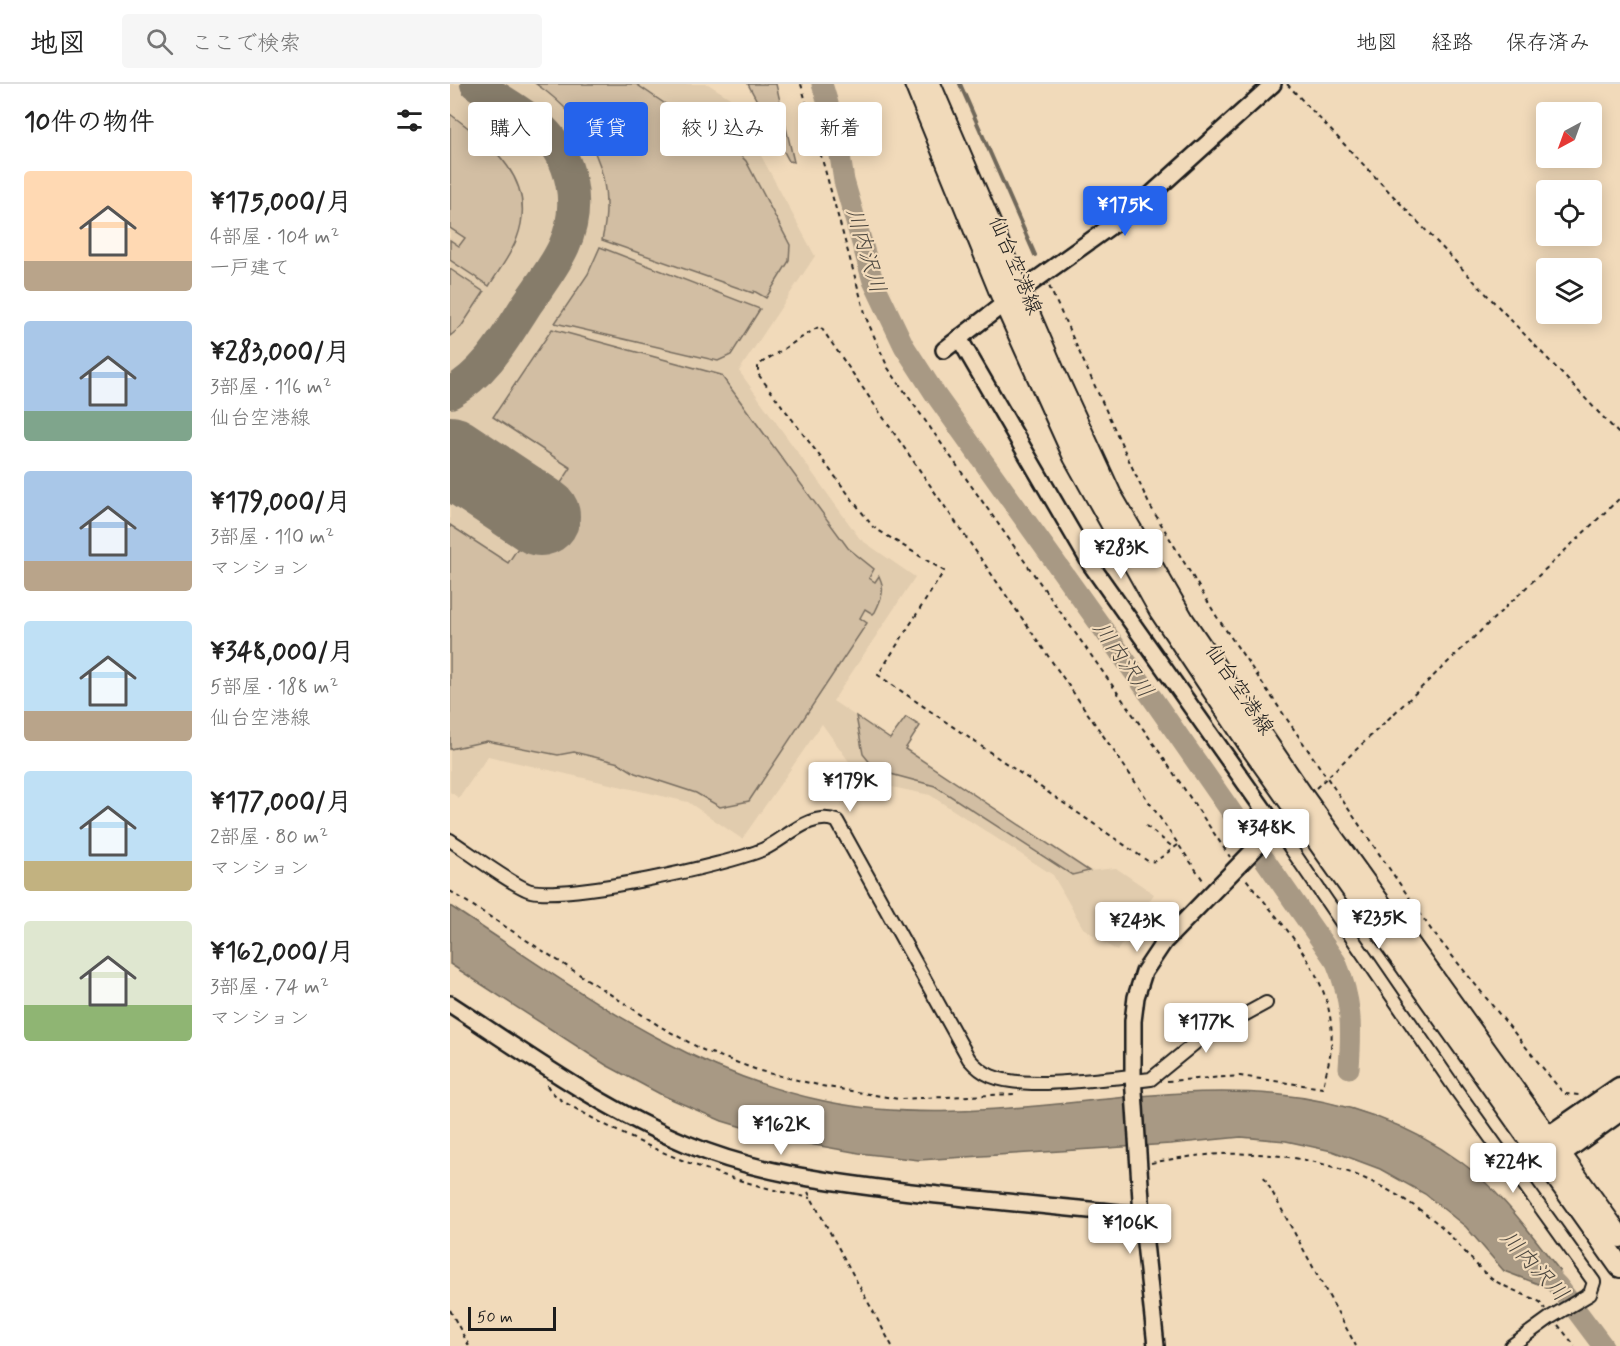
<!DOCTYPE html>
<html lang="ja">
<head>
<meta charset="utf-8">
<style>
	:root { --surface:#fff; --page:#f6f6f6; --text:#222; --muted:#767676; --line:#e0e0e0; --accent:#2563eb }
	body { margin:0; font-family:Mynerve,"Klee One",sans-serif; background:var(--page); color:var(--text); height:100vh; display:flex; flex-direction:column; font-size:22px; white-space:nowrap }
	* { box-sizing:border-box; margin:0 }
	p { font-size:20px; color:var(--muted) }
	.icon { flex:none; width:33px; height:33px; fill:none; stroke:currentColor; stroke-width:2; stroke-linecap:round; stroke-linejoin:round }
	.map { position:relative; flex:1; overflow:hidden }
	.sheet { display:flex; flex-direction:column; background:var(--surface); width:450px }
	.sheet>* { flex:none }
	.top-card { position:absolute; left:18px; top:18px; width:570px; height:54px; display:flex; gap:12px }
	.needle { width:39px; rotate:221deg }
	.buttons { position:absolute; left:1086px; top:18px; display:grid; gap:12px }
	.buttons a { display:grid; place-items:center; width:66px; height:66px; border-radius:6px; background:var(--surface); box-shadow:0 3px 15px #0003; font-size:30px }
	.scale { position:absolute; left:18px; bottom:15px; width:88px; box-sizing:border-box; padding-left:6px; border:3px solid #1c1c1c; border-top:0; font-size:16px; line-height:21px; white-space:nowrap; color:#1c1c1c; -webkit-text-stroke:4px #f1daba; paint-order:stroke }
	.price { position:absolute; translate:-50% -51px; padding:0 14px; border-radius:6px; background:#fff; color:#222; font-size:20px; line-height:39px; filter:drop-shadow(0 2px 3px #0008) }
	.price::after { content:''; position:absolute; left:50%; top:36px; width:18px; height:14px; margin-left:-9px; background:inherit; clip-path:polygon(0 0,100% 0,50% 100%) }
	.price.current { background:var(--accent); color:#fff }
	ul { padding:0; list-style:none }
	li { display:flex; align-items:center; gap:18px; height:150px; padding:0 24px }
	li span { display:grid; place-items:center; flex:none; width:168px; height:120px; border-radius:6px; color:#555 }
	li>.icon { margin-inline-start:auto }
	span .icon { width:72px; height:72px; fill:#fffc; stroke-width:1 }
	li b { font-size:26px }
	h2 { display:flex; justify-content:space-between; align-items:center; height:72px; padding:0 24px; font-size:26px }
	.tag { padding:0 21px; border-radius:6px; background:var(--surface); box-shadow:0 3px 15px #0003; font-size:21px; line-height:54px }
	.tag.current { background:var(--accent); color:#fff }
	header { display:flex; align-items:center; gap:36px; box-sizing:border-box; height:84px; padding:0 30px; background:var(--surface); border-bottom:2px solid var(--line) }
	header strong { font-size:28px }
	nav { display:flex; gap:33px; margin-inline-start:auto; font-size:21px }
	.search { width:420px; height:54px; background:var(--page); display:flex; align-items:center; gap:15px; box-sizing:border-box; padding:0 21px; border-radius:6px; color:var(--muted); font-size:22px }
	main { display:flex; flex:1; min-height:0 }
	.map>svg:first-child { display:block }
	.built { fill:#e1ccae }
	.green { fill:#d2bea3; stroke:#776d60; stroke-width:1.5 }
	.water { fill:#a89984; stroke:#70675a; stroke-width:1.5 }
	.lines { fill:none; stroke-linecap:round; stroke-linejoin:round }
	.stream { stroke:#70675a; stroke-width:4 }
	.river { stroke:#a89984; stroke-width:21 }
	.taxiway { stroke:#867b6b; stroke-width:32 }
	.runway { stroke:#867b6b; stroke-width:80 }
	.minor-casing { stroke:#1c1c1c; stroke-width:16 }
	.tertiary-casing { stroke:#1c1c1c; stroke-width:20 }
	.primary-casing { stroke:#1c1c1c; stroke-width:24 }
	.motorway-casing { stroke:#1c1c1c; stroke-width:27 }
	.path { stroke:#1c1c1c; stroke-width:2; stroke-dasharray:4.5 4.5; stroke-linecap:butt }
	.minor { stroke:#f1daba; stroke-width:12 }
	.tertiary { stroke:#f1daba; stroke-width:15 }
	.primary { stroke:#f1daba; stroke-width:20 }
	.motorway { stroke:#f1daba; stroke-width:22 }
	.labels { text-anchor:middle; stroke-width:4.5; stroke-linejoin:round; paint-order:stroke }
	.street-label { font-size:21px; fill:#1c1c1c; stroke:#f1daba }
	.water-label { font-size:22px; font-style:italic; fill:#4d4840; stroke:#f1daba }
</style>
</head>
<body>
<header>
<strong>地図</strong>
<div class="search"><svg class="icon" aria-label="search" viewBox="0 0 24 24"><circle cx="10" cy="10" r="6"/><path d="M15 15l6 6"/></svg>ここで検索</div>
<nav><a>地図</a><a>経路</a><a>保存済み</a></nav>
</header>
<main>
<section class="sheet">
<h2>10件の物件<svg class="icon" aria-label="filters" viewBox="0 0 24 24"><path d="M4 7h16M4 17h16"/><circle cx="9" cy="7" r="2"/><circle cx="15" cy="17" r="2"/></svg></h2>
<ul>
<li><span style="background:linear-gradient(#ffd9b3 75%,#b9a48a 0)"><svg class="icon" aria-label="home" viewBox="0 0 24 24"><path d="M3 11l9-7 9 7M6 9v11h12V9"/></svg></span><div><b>¥175,000/月</b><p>4部屋 · 104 m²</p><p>一戸建て</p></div></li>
<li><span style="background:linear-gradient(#a9c7e8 75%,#7fa58c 0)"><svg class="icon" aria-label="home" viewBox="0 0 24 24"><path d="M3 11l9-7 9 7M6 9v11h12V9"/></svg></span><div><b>¥283,000/月</b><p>3部屋 · 116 m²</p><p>仙台空港線</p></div></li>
<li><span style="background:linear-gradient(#a9c7e8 75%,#b9a48a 0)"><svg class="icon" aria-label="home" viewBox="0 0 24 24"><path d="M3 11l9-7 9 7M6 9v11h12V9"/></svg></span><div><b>¥179,000/月</b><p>3部屋 · 110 m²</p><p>マンション</p></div></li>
<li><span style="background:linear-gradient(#bfe0f5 75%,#b9a48a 0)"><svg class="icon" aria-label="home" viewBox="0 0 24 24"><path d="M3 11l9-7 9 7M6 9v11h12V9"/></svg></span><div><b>¥348,000/月</b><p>5部屋 · 188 m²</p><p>仙台空港線</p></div></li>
<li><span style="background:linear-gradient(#bfe0f5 75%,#c2b280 0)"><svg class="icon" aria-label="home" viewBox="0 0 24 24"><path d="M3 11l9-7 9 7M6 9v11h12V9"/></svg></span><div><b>¥177,000/月</b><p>2部屋 · 80 m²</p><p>マンション</p></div></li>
<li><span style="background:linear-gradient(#dfe7d0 70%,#8fb573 0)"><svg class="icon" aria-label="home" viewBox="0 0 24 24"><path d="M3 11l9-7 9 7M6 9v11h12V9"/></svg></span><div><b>¥162,000/月</b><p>3部屋 · 74 m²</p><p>マンション</p></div></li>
</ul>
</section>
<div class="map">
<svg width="1170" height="1262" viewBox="0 0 1170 1262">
	<rect width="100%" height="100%" fill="#f1daba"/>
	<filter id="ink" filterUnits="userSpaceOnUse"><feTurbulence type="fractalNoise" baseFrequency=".0167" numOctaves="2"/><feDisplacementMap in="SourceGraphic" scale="12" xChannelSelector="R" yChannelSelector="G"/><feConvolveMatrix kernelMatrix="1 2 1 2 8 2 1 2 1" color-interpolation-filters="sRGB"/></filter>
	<g filter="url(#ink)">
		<path class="built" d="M0,0H258L280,14L365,172L289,287L410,455L465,493L383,617L440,655L456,633L470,642L455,665L639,787L666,784L704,810L667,867L633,844L603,791L480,711L413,697L372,640L292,755L238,718L38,672L9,714L0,708Z"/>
		<g class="green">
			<path d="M86,0H186L290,71L296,77L340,161L339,177L316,214L304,207L303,209L152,156C167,92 139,36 86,0Z"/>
			<path d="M298,0H326L344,78L339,77Z"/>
			<path d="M0,30C40,60 89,95 67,154C61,171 49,186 39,202L0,176V156L9,162L15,154L0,144Z"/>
			<path d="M150,163L310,225L281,271L268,277L105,239L138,190Z"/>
			<path d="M0,185L34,208L11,243L0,252Z"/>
			<path d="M102,245L271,291L398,464L424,485L419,494L425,498L429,492C436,505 431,516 425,528L423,530L415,525L410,534L417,539L299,717L270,723L246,709L185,689L169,679L124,668L108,671L37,657L0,665V441L58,479L121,384L43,333Z"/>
			<path d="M406,632L440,655L456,633L470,642L455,665L639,787L622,791L485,702L426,686L413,670Z"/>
		</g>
		<path class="water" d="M0,822C120,900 231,987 374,1017C590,1063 814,935 1011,1078C1051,1107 1080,1149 1110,1187L1088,1200L1054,1187L1016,1143L975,1110L930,1085L882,1067L836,1057L791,1053L720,1060L469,1076L409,1069L332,1055L272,1037L212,1011L156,981L0,880Z"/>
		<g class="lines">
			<path class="stream" d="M510,0L585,171"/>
			<g class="river">
				<path d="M372,0L386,46L394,97L423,197L454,262L485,310L691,598L886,878C902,916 902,943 899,984"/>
				<path d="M1081,1174L1108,1202L1153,1262"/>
			</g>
			<path class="taxiway" d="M0,309C37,288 55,254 77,220C90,201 105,182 114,162C132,122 123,74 91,44C72,27 47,14 26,0"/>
			<path class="runway" d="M0,372L90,432"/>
			<defs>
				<g id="minor">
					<path d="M826,743L1007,1007L1144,1198L1140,1210L1101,1233L1061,1262"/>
					<path d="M0,756C17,767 65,803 81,807C120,815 275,782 314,765C337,754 360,727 387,737L519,975C525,982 532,988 541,992C574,1006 646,995 683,992"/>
					<path d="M684,997L701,995L750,955L816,919"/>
				</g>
				<g id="tertiary">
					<path d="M509,254L641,481L826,743L714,858L694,888L686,913L683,937V992L692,1131L706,1262"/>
					<path d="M494,266L569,208L686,124L823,0"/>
					<path d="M0,920C77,970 152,1025 237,1060C304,1088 373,1097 444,1106C527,1116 610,1123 692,1131"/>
				</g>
				<g id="primary">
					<path d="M465,0L554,218L624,373L710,527L800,662L1170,1183"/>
					<path d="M480,0L603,285L661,411L734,537L855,715L1170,1153"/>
				</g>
				<g id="motorway">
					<path d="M1086,1063L1170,1005"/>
					<path d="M1096,1078L1170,1025"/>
				</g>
			</defs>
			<use href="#minor" class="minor-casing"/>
			<use href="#tertiary" class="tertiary-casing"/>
			<use href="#primary" class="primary-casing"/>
			<use href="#motorway" class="motorway-casing"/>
			<g class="path">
				<path d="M351,0L417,236L438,284L708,666L780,773"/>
				<path d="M837,0L1170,351"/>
				<path d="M599,202L699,420L767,533L982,847L1114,1010L1130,1011"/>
				<path d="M866,704L1170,414"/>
				<path d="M696,742L724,764"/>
				<path d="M728,761L706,777L699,778L428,591L494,487L423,443L308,290V281L370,242L755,799"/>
				<path d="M0,807L211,943L253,966L310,987L372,1002L449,1015L564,1010"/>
				<path d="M717,997L790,992L873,1004C875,991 880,977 881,963C888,897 834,843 796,795"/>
				<path d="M97,1001C104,1015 124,1023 137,1031C207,1070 283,1099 361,1114"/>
				<path d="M701,1079C806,1058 901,1070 986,1138C1005,1153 1028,1187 1045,1197C1059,1205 1076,1211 1090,1218L1095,1225"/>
				<path d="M814,1093L906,1262"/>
				<path d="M358,1108L442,1262"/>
				<path d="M0,1226L19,1262"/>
				<path d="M1108,1241L1125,1262"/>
			</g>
			<use href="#minor" class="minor"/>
			<use href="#tertiary" class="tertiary"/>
			<use href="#primary" class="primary"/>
			<use href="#motorway" class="motorway"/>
		</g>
	</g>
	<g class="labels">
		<g class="street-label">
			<text transform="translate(566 181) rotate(67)" y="7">仙台空港線</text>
			<text transform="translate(790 605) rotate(56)" y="7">仙台空港線</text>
		</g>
		<g class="water-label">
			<text transform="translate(417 166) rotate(73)" y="8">川内沢川</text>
			<text transform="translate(674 575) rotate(55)" y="8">川内沢川</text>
			<text transform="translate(1085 1181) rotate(47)" y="8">川内沢川</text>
		</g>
	</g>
</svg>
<div class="buttons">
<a><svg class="needle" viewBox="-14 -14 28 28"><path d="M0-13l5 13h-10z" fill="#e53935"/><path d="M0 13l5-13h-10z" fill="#767676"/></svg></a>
<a><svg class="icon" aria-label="locate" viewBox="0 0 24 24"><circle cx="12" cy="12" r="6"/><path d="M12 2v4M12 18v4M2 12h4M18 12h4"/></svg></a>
<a><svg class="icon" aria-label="layers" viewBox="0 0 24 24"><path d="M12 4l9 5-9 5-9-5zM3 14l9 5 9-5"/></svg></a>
</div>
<div class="scale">50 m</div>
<b class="price current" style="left:675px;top:153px">¥175K</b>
<b class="price" style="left:671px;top:496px">¥283K</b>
<b class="price" style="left:400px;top:729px">¥179K</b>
<b class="price" style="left:816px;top:776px">¥348K</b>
<b class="price" style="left:929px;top:866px">¥235K</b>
<b class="price" style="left:687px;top:869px">¥243K</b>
<b class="price" style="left:756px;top:970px">¥177K</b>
<b class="price" style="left:331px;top:1072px">¥162K</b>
<b class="price" style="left:1063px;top:1110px">¥224K</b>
<b class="price" style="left:680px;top:1171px">¥106K</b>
<div class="top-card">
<a class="tag">購入</a>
<a class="tag current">賃貸</a>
<a class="tag">絞り込み</a>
<a class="tag">新着</a>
</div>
</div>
</main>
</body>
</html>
